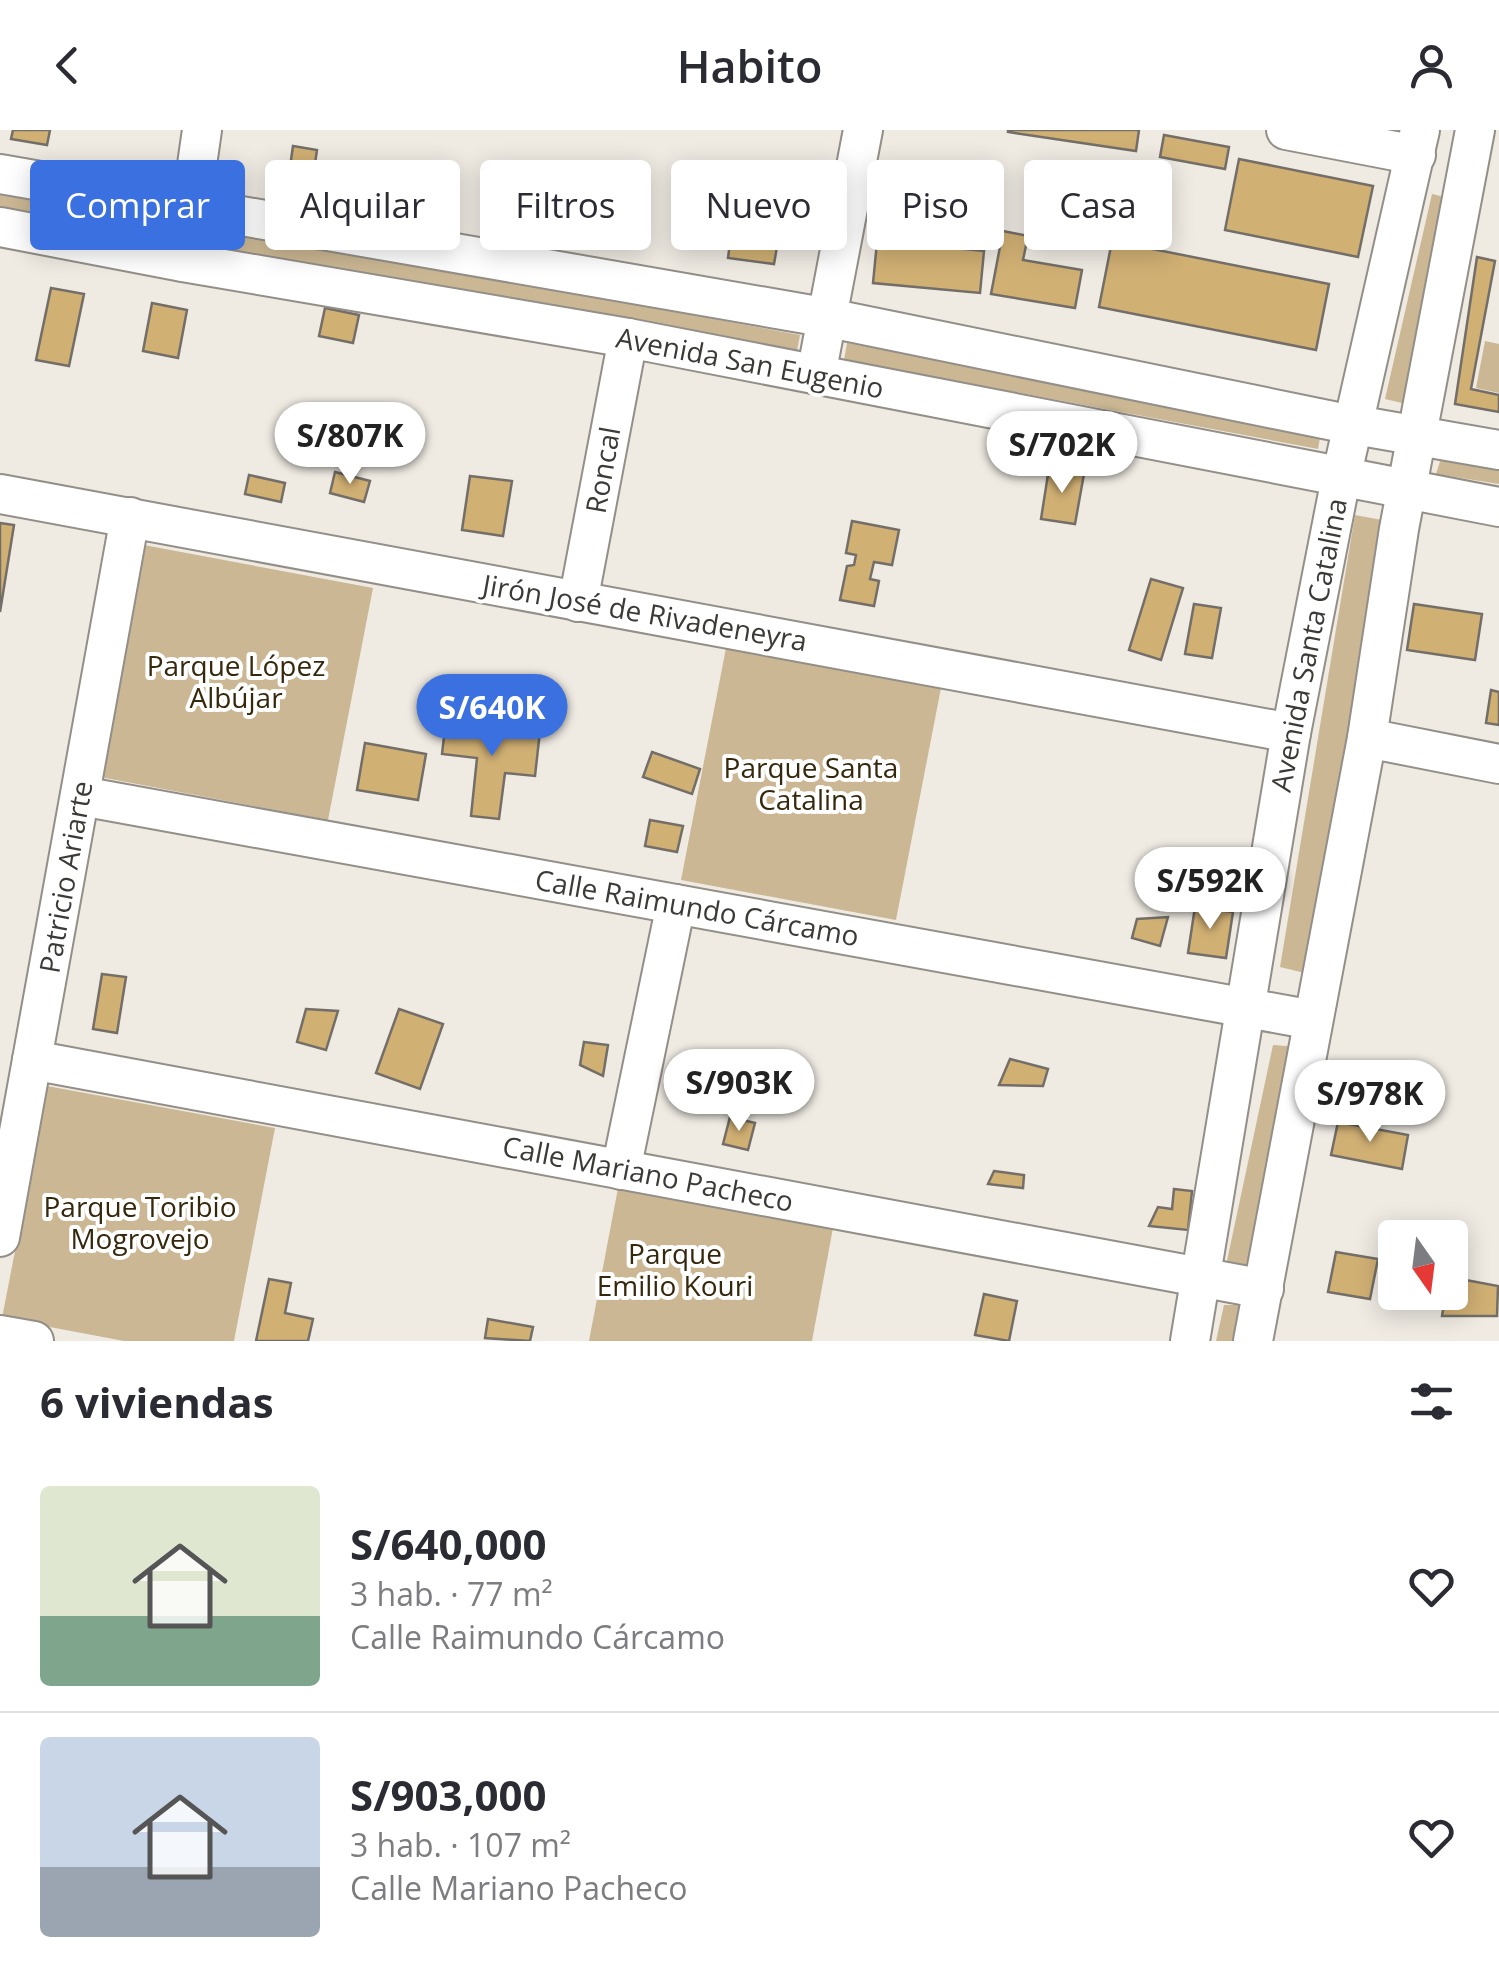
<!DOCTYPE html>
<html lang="es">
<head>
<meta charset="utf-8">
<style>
	:root { --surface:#fff; --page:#f2f2f3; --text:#2b2b33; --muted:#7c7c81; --line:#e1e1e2; --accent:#3a70e0 }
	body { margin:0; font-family:"Open Sans",sans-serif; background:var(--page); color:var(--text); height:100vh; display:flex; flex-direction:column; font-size:38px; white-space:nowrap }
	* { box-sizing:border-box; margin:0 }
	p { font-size:32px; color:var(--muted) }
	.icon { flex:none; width:55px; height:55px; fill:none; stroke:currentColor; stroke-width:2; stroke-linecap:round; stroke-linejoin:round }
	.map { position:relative; height:1211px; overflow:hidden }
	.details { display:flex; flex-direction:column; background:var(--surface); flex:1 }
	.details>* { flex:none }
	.banner { position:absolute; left:30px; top:30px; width:1440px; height:90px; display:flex; gap:20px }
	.needle { width:65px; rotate:166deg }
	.controls { position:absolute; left:1378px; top:1090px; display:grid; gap:20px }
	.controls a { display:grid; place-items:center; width:90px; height:90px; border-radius:10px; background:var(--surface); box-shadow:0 5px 25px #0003; font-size:50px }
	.price { position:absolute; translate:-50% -85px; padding:0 22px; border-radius:35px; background:#fff; color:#222; font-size:32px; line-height:65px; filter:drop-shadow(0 2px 5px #0008) }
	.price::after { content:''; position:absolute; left:50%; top:60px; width:30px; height:22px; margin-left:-15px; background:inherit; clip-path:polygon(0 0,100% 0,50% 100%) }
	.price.selected { background:var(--accent); color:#fff }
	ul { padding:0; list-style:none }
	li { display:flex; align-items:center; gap:30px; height:250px; padding:0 40px }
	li+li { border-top:2px solid var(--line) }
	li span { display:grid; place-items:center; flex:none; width:280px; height:200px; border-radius:10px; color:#555 }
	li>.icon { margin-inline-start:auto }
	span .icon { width:120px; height:120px; fill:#fffc; stroke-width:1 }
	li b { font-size:42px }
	h2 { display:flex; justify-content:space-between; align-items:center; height:120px; padding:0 40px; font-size:42px }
	.tag { padding:0 35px; border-radius:10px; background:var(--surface); box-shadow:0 5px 25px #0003; font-size:35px; line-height:90px }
	.tag.selected { background:var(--accent); color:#fff }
	header { display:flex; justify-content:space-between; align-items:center; height:130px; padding:0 40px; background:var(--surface); font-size:45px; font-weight:600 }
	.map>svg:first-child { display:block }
	.green { fill:#cbb793 }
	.building { fill:#d1b074; stroke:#736f68; stroke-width:2.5 }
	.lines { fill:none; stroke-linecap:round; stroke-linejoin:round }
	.minor-casing { stroke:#938f88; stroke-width:42 }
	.minor { stroke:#fff; stroke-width:38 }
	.labels { text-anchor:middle; stroke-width:8; stroke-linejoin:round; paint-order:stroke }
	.street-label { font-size:28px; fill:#3c3a37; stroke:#fff }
	.park-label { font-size:28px; fill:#36280c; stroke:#fff }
</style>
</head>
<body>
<header><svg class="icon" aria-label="back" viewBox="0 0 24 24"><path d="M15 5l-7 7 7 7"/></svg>Habito<svg class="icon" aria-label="person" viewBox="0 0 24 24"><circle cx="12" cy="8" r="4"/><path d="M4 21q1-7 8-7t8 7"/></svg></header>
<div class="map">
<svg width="1499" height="1211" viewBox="0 0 1499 1211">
	<rect width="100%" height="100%" fill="#efebe3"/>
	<g class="green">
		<path d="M0,56L167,87L163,109L0,78Z"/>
		<path d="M1432,64L1453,69L1406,274L1385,269Z"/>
		<path d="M210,95L800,205L795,232L204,122Z"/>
		<path d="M1485,211L1499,214V263L1476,258Z"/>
		<path d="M847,213L1321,302L1318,319L844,230Z"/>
		<path d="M1443,322L1499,330V354L1436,344Z"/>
		<path d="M1355,385L1382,390L1313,845L1280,837Z"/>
		<path d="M144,415L373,458L328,690L100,647Z"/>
		<path d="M726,518L941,558L896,790L681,750Z"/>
		<path d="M1273,915L1300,917L1248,1144L1225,1140Z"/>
		<path d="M47,956L275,998L234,1211H124L2,1188Z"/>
		<path d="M618,1058L833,1098L812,1211H589Z"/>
		<path d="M1224,1175H1240L1233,1211H1216Z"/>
	</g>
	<g class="building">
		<path d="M13,0H50L47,15L11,9Z"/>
		<path d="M1008,0H1139L1136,21L1008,2Z"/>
		<path d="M1164,5L1229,17L1225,39L1160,27Z"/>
		<path d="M293,16L317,20L312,54L288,51Z"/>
		<path d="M1239,29L1373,56L1358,127L1225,100Z"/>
		<path d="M908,38L941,54L935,116L984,121L980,163L873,153L878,102L901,105Z"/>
		<path d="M1003,101L1028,106L1023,130L1082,140L1075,178L991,164Z"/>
		<path d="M731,105L778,111L774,134L728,128Z"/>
		<path d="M1112,111L1329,154L1316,220L1099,177Z"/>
		<path d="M1477,127L1495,131L1471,259L1499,265V282L1455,274Z"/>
		<path d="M51,158L84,164L69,236L36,230Z"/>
		<path d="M152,173L187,180L178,228L143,221Z"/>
		<path d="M325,178L359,185L353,213L319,206Z"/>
		<path d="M1049,338L1084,344L1075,394L1041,389Z"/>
		<path d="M335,342L370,351L364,372L330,363Z"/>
		<path d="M249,345L285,353L281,372L245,364Z"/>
		<path d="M470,346L512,351L503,406L462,400Z"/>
		<path d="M852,391L899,400L892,435L874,432L870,449L879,451L874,476L840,470L847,436L854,435L856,425L846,423Z"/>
		<path d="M0,393L14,395L0,482Z"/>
		<path d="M1151,449L1183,458L1161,530L1129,520Z"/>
		<path d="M1194,474L1221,478L1212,528L1185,524Z"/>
		<path d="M1414,474L1482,484L1475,530L1407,520Z"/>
		<path d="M1491,560L1499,562V595L1486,593Z"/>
		<path d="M446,590L540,601L535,646L505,643L499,689L471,686L477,628L442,624Z"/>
		<path d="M365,613L426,624L418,670L357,660Z"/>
		<path d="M652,622L700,639L692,664L643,647Z"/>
		<path d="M650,690L683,696L677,722L645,716Z"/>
		<path d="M1195,777L1233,782L1226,828L1188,823Z"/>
		<path d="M1168,787L1160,816L1132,808L1137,789Z"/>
		<path d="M102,844L126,847L117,903L93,899Z"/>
		<path d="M306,879L338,881L326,920L297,912Z"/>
		<path d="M399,879L443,894L420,959L376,943Z"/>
		<path d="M584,912L608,915L603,946L580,935Z"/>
		<path d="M1010,929L1048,939L1043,956L999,955Z"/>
		<path d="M730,987L755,993L748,1020L723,1014Z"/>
		<path d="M1338,992L1408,1005L1402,1039L1331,1025Z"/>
		<path d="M994,1041L1024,1045L1023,1058L988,1054Z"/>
		<path d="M1174,1059L1192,1061L1188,1100L1149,1096L1158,1077L1172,1079Z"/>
		<path d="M1336,1122L1378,1129L1370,1169L1328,1162Z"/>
		<path d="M1450,1147L1498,1156L1497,1186H1442L1446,1162H1450Z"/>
		<path d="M269,1149L291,1153L285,1183L313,1189L308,1211H256Z"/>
		<path d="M984,1164L1017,1171L1009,1211L975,1205Z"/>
		<path d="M488,1189L533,1197L530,1211L485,1208Z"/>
	</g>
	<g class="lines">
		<defs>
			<g id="minor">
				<path d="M1286,0L1416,25"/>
				<path d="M0,44L829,188L1338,292L1499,320"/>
				<path d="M0,97L183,132L628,208L1499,377"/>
				<path d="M183,132L202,0"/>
				<path d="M816,245L863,0"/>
				<path d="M0,364L1291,603"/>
				<path d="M578,472L628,208"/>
				<path d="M1367,608L1499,634"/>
				<path d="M81,666L1313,890"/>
				<path d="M32,930L1264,1159"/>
				<path d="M621,1040L676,774"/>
				<path d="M0,1107L130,387"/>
				<path d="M0,1205L34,1211"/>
				<path d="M1190,1211L1291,603L1341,348L1420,0"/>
				<path d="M1253,1211L1367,608L1399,399L1475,0"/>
			</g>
		</defs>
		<use href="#minor" class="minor-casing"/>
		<use href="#minor" class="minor"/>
	</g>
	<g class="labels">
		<g class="street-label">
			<text transform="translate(750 233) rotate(11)" y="10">Avenida San Eugenio</text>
			<text transform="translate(603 340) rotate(-80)" y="10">Roncal</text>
			<text transform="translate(645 483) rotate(10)" y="10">Jirón José de Rivadeneyra</text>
			<text transform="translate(1309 515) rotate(-79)" y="10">Avenida Santa Catalina</text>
			<text transform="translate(66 747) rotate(-80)" y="10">Patricio Ariarte</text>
			<text transform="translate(697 778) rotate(10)" y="10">Calle Raimundo Cárcamo</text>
			<text transform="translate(648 1044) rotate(11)" y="10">Calle Mariano Pacheco</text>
		</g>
		<g class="park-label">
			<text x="236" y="546">Parque López<tspan x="236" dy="32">Albújar</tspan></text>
			<text x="811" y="648">Parque Santa<tspan x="811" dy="32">Catalina</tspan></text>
			<text x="140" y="1087">Parque Toribio<tspan x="140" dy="32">Mogrovejo</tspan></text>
			<text x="675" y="1134">Parque<tspan x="675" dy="32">Emilio Kouri</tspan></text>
		</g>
	</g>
</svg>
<div class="controls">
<a><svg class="needle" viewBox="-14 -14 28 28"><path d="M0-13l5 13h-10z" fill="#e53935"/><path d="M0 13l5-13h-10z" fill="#7c7c81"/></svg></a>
</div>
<b class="price" style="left:350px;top:357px">S/807K</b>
<b class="price" style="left:1062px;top:366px">S/702K</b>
<b class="price selected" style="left:492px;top:629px">S/640K</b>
<b class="price" style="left:1210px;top:802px">S/592K</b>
<b class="price" style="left:739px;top:1004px">S/903K</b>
<b class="price" style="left:1370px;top:1015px">S/978K</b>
<div class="banner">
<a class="tag selected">Comprar</a>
<a class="tag">Alquilar</a>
<a class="tag">Filtros</a>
<a class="tag">Nuevo</a>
<a class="tag">Piso</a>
<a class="tag">Casa</a>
</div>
</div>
<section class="details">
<h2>6 viviendas<svg class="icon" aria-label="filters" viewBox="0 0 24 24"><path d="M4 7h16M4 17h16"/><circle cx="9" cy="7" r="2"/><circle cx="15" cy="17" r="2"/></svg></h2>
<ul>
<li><span style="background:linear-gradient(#dfe7d0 65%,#7fa58c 0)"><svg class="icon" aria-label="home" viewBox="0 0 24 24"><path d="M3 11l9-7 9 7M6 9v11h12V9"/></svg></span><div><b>S/640,000</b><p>3 hab. · 77 m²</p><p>Calle Raimundo Cárcamo</p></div><svg class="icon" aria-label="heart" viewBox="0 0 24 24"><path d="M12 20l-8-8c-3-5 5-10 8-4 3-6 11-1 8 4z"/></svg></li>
<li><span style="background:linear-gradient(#c9d6e8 65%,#9aa5b1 0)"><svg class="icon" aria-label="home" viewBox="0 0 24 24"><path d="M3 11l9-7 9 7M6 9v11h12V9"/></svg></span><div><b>S/903,000</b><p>3 hab. · 107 m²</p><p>Calle Mariano Pacheco</p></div><svg class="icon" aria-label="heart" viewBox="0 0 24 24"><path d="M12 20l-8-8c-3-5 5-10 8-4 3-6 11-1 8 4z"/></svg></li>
</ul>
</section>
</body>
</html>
